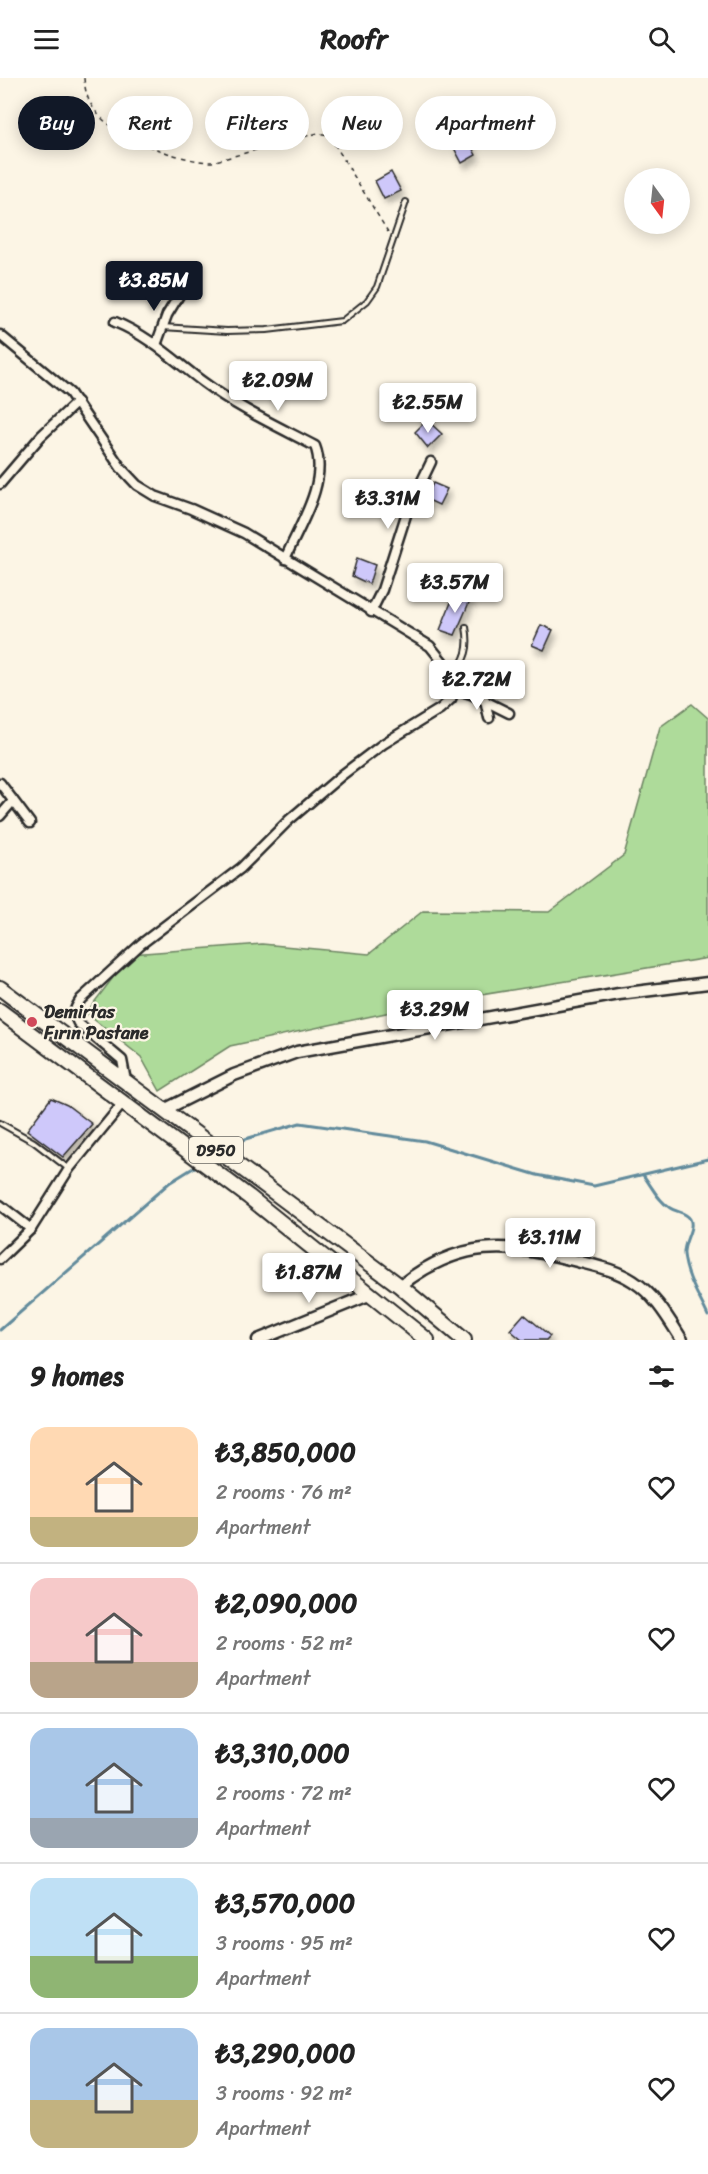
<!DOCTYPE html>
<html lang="en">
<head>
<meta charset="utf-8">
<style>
	:root { --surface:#fff; --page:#f6f6f6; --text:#222; --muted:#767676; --line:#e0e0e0; --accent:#111827 }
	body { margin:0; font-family:Sriracha,sans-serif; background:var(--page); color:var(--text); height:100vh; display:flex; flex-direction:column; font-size:22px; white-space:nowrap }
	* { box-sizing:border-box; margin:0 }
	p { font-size:20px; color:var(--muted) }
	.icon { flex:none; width:33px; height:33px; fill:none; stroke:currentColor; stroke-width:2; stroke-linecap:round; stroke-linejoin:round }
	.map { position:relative; height:1262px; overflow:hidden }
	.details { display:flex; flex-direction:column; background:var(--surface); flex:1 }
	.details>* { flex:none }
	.top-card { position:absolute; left:18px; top:18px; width:672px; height:54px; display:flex; gap:12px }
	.needle { width:39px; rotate:165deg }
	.controls { position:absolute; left:624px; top:90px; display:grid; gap:12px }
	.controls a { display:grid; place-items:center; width:66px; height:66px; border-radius:50%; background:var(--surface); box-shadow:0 3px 15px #0003; font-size:30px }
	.price { position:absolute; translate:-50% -51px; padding:0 14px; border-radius:6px; background:#fff; color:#222; font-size:20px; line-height:39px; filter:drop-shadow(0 2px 3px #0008) }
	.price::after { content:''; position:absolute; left:50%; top:36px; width:18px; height:14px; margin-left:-9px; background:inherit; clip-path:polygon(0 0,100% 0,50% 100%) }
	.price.active { background:var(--accent); color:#fff }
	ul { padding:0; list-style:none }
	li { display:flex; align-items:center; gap:18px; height:150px; padding:0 30px }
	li+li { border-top:2px solid var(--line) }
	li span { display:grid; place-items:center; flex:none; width:168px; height:120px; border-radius:18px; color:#555 }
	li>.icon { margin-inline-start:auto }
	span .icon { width:72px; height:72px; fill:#fffc; stroke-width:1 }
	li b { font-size:26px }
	h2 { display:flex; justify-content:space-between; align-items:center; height:72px; padding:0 30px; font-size:26px }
	.chip { padding:0 21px; border-radius:27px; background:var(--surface); box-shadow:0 3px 15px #0003; font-size:21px; line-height:54px }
	.chip.active { background:var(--accent); color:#fff }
	header { display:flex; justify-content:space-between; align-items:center; height:78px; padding:0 30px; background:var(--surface); font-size:27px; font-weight:700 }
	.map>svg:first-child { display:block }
	.green { fill:#aedb9a; stroke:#6c8362; stroke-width:1.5 }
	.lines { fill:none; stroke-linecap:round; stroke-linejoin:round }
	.stream { stroke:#628b9c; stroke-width:3 }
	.building { fill:#cec8fa; stroke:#2b2b2b; stroke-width:1.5; filter:url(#shadow) }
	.service-casing { stroke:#2b2b2b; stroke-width:8 }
	.minor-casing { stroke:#2b2b2b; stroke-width:13 }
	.tertiary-casing { stroke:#2b2b2b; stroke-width:15 }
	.trunk-casing { stroke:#2b2b2b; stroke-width:18 }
	.path { stroke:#2b2b2b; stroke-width:1.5; stroke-dasharray:4.5 4.5; stroke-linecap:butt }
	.service { stroke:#fcf5e5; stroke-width:4 }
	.minor { stroke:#fcf5e5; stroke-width:8 }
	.tertiary { stroke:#fcf5e5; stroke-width:10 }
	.trunk { stroke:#fcf5e5; stroke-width:14 }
	.poi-dot { fill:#d1495b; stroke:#fcf5e5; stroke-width:2 }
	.labels { text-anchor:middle; stroke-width:4.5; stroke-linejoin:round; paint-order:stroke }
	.shield { fill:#fcf5e5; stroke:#6a6863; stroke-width:1.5 }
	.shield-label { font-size:16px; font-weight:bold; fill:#2b2b2b }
	.poi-label { font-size:18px; font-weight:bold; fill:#2b2b2b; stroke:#fcf5e5; text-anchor:start }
</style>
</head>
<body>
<header><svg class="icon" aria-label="menu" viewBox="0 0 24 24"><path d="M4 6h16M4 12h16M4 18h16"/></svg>Roofr<svg class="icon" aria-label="search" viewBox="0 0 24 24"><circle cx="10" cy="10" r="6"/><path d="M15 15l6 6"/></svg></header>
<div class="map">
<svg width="708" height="1262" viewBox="0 0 708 1262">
	<defs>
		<filter id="shadow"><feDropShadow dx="3.5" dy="5.5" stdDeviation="3" flood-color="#0004"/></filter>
	</defs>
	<rect width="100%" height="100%" fill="#fcf5e5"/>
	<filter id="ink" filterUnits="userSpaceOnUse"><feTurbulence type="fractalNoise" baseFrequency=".0167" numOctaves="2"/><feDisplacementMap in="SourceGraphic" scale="12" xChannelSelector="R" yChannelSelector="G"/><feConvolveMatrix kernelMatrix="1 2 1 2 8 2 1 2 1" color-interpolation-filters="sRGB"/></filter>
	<g filter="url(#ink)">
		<path class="green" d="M692,626L708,640V880L438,924L230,968L160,1013L141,979L86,935L131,876L262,866L369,876L423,833L549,834L624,777L660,649Z"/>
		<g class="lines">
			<g class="stream">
				<path d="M224,1071L235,1064L300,1045L425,1063L537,1097L594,1108L708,1081"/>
				<path d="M643,1097C651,1107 658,1123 670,1130C676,1134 686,1134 690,1141C695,1150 683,1164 684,1176C686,1199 699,1218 708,1238"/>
				<path d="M0,1252L169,1105L198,1087"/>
			</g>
		</g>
		<g class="building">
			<path d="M467,60L476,77L462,85L453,68Z"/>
			<path d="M391,94L401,113L384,121L375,103Z"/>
			<path d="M427,342L442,356L428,370L415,354Z"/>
			<path d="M433,405L447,411L439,427L426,421Z"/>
			<path d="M357,480L375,487L369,506L352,498Z"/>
			<path d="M460,516L471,520L455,557L440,552L454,517L459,519Z"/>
			<path d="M541,547L553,552L544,572L532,567Z"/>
			<path d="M51,1020L67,1027L92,1046L63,1079L27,1052Z"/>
			<path d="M524,1236L550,1258L546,1262H522L510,1252Z"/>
		</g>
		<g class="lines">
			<defs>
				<g id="service">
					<path d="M162,249L227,253L267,252L342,243L367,223L377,209L406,124"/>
					<path d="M453,598C466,581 470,570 466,549"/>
					<path d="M0,1045L34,1064L69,1091"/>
				</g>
				<g id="minor">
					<path d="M115,244C149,258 174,282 203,304C238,330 277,348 315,368C329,404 299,448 285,481"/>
					<path d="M0,257L70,315L121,390L137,407L155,418L191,431L244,455L430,568L447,589L455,611L451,621L440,631L383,666L342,697L289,742L241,790L141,866L81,921C75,930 72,934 78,945L122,982L126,1003"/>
					<path d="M156,267L167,237L181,214"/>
					<path d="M0,406L41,358L77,324"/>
					<path d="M371,534L382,512L407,434L431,384"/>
					<path d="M455,611L471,616L509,635"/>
					<path d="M485,622L489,640"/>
					<path d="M0,705L30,745"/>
					<path d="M0,738L13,723"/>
					<path d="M0,1127L31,1151"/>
					<path d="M0,1181L31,1151L69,1091L124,1024"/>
				</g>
				<g id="tertiary">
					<path d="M164,1032L234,997L297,974L619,916L708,905"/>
					<path d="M400,1208C459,1161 508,1164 577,1183C596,1188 616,1192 633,1203C655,1217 668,1240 682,1262"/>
					<path d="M258,1262L371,1216"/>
				</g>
				<g id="trunk">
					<path d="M0,910L400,1208L464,1262"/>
					<path d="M0,933L249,1119L427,1262"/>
				</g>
			</defs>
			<use href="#service" class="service-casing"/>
			<use href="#minor" class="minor-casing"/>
			<use href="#tertiary" class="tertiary-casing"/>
			<use href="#trunk" class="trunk-casing"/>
			<path class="path" d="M84,0C85,14 88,24 97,35C115,59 182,84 212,84L318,55L329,57L388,154"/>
			<use href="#service" class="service"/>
			<use href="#minor" class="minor"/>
			<use href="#tertiary" class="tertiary"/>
			<use href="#trunk" class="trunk"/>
		</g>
	</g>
	<circle class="poi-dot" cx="32" cy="944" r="6"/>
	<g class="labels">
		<rect class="shield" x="189" y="1059" width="54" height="26" rx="4.5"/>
		<g class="shield-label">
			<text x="216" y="1078">D950</text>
		</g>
		<g class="poi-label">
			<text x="44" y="940">Demirtas<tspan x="44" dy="21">Fırın Pastane</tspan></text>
		</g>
	</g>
</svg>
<div class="controls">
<a><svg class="needle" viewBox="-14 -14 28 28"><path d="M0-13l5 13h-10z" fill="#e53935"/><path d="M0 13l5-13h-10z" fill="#767676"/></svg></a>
</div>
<b class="price active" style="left:154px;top:234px">₺3.85M</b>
<b class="price" style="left:278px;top:334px">₺2.09M</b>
<b class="price" style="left:428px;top:356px">₺2.55M</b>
<b class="price" style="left:388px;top:452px">₺3.31M</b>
<b class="price" style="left:455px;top:536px">₺3.57M</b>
<b class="price" style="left:477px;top:633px">₺2.72M</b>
<b class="price" style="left:435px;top:963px">₺3.29M</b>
<b class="price" style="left:550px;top:1191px">₺3.11M</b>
<b class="price" style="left:309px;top:1226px">₺1.87M</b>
<div class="top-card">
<a class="chip active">Buy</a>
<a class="chip">Rent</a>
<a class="chip">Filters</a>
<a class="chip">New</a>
<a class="chip">Apartment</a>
</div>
</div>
<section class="details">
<h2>9 homes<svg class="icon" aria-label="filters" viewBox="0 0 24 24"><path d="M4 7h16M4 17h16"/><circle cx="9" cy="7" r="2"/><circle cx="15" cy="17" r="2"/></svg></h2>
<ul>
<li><span style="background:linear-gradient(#ffd9b3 75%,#c2b280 0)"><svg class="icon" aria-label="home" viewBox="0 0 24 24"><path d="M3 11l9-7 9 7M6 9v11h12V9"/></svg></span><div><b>₺3,850,000</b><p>2 rooms · 76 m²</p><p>Apartment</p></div><svg class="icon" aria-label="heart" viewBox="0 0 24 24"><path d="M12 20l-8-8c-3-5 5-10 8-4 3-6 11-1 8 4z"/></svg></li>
<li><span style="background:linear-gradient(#f6c9c9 70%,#b9a48a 0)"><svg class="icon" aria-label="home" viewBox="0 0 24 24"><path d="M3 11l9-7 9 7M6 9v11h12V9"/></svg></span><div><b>₺2,090,000</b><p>2 rooms · 52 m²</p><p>Apartment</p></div><svg class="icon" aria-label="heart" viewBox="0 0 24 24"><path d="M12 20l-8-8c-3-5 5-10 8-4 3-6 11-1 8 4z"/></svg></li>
<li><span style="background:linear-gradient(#a9c7e8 75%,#9aa5b1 0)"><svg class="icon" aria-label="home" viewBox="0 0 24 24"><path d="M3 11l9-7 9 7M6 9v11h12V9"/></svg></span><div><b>₺3,310,000</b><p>2 rooms · 72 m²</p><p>Apartment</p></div><svg class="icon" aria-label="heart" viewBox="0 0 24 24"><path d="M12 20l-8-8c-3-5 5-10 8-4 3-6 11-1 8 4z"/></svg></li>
<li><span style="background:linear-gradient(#bfe0f5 65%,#8fb573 0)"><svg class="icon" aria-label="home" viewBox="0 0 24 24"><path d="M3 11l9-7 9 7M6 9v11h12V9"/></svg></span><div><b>₺3,570,000</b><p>3 rooms · 95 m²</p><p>Apartment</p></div><svg class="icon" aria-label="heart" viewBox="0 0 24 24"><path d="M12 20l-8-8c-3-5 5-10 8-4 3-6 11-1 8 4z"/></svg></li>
<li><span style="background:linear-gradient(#a9c7e8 60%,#c2b280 0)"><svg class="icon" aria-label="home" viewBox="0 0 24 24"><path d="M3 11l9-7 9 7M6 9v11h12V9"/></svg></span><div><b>₺3,290,000</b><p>3 rooms · 92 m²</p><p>Apartment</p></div><svg class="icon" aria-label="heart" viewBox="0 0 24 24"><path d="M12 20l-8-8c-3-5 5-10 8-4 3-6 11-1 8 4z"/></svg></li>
</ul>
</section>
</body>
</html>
